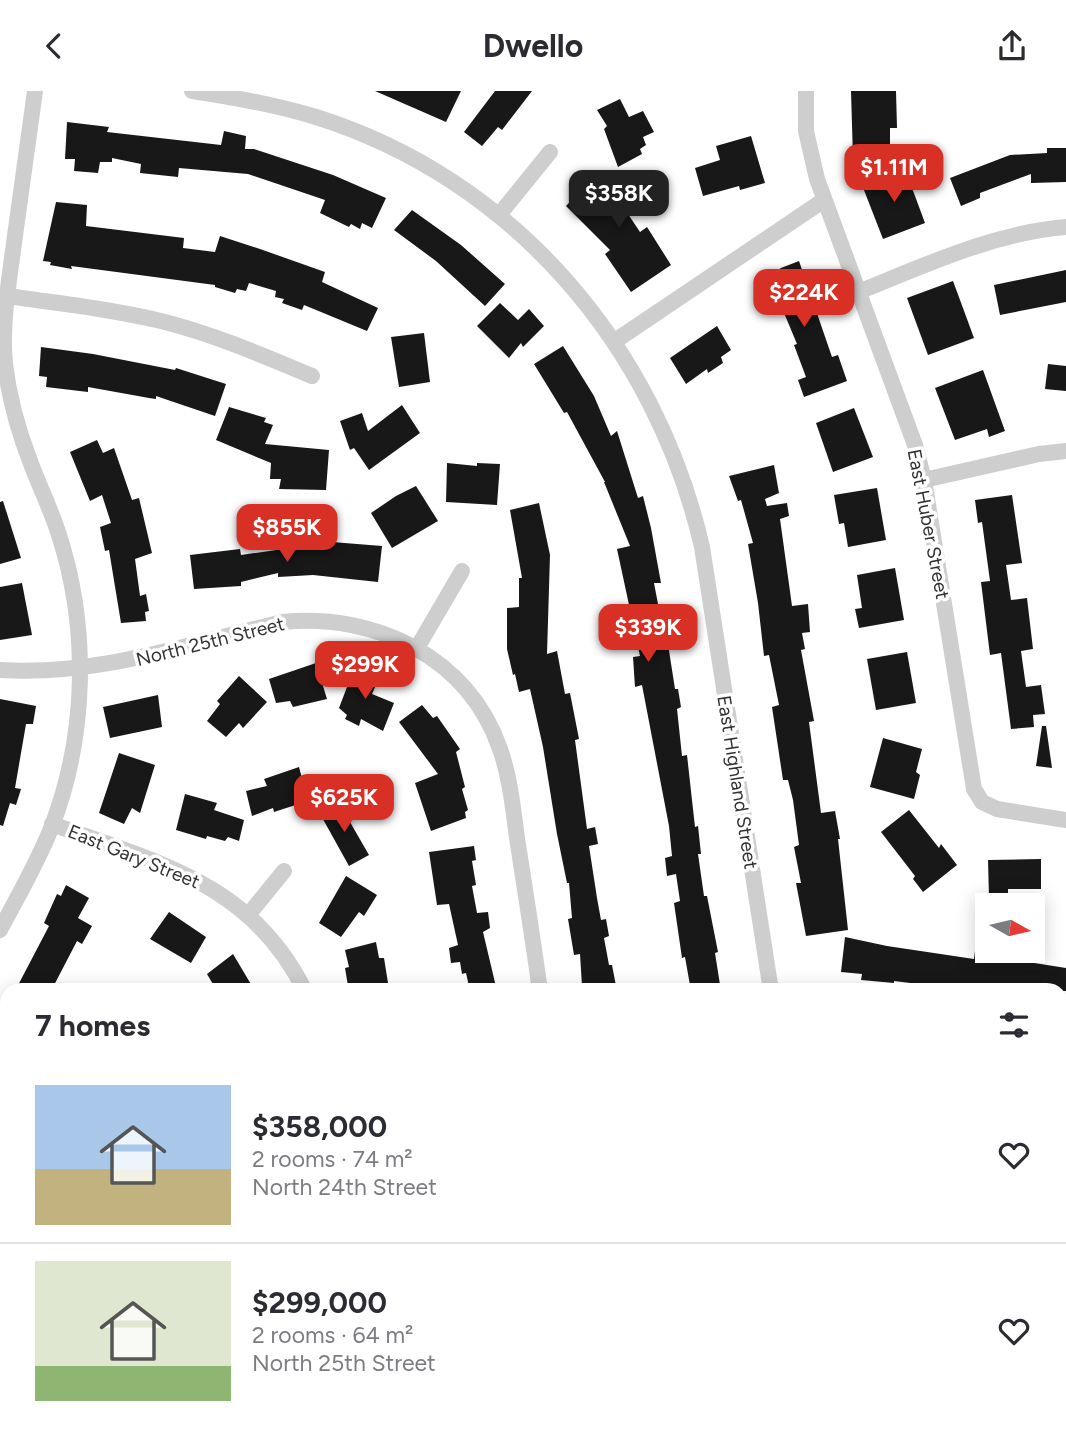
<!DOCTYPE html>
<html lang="en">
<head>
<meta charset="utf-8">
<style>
	:root { --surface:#fff; --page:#f7f7f7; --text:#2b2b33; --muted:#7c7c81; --line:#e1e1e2; --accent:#d93025 }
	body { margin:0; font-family:Figtree,sans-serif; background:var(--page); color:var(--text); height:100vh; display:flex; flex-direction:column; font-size:26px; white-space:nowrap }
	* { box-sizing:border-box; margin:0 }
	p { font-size:23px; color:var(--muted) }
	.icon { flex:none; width:38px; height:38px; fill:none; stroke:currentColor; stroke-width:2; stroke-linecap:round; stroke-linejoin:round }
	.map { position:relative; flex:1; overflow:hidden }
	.sheet { position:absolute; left:0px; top:892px; width:1068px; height:450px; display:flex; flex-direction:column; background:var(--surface); border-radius:21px 21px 0 0; box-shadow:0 4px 18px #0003 }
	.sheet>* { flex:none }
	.needle { width:46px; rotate:98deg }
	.tools { position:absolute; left:975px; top:802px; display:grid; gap:14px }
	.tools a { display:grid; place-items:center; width:70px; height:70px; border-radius:0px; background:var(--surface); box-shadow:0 4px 18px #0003; font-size:35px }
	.price { position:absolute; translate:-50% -60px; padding:0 16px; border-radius:14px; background:var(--accent); color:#fff; font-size:23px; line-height:46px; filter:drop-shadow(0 2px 4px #0008) }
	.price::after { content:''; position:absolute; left:50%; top:42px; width:21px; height:16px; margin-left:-10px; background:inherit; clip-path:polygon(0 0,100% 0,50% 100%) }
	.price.active { background:#222; color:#fff }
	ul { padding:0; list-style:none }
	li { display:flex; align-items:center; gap:21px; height:175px; padding:0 35px }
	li+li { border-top:2px solid var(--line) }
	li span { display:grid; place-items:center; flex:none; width:196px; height:140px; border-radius:0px; color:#555 }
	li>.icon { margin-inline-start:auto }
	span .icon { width:84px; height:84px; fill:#fffc; stroke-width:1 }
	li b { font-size:30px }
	h2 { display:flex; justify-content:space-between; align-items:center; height:84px; padding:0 35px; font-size:30px }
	header { display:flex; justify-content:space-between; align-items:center; height:91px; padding:0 35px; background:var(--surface); font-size:32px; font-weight:700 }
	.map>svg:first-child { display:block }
	.green { fill:#e2e7dc }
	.building { fill:#181818 }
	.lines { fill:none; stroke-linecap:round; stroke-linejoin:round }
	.minor { stroke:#cecece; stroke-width:16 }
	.labels { text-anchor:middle; stroke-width:7; stroke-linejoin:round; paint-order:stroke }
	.street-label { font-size:19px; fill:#313131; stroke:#fff }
</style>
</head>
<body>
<header><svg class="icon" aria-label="back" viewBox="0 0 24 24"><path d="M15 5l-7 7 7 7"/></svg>Dwello<svg class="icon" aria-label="share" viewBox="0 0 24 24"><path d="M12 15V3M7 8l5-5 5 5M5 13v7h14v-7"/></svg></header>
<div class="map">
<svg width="1066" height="1342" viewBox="0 0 1066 1342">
	<rect width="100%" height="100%" fill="#fff"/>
	<g class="green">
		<path d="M1061,1143L1066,1162V1342H768L763,1335H1060Z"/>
		<path d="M526,1335H689L688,1342H524Z"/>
	</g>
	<g class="building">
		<path d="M375,0H461L446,31Z"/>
		<path d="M495,0H532L502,39L498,36L482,55L464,41Z"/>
		<path d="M851,0H896L897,37H890V67L853,68Z"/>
		<path d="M620,8L629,26L643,20L654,41L643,46L646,54L640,58L642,63L618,76L604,38L607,35L597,19Z"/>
		<path d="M67,31L109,36L107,41L221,54L224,40L246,45L245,58H254L333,84L386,107L372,137L362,132L360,138L351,133L349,136L320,122L325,109L248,83L179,77L178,86L140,82L141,73L112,67V71H100L98,82L74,80L75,68H65Z"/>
		<path d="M751,45L765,92L740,99L739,95L703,105L695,77L720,69L716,55Z"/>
		<path d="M1047,57H1066V91L1031,92V83L980,102V107L961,115L950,87L1010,64L1047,62Z"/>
		<path d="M905,78L925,132L883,148L862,94Z"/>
		<path d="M609,80L639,105L624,117L640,141L647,136L671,174L631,201L605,163L610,159L566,115L596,84L602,89Z"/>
		<path d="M56,111L87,114L86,135L184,147L183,157L215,161L220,145L260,158L325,181L322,191L378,217L367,240L304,214L302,219L282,212L284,208L275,206L276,200L249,192L246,200L237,198L235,202L215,196V194L71,175L72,178L50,174L51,171L43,170Z"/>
		<path d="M412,119L461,154L505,193L485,215L436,170L394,139Z"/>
		<path d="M799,170L832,266L838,264L847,290L804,306L798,289L806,286L794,254L797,253L782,217L773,220L760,191L781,177Z"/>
		<path d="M1066,179V211L1000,224L994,194Z"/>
		<path d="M953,190L974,247L928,264L907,207Z"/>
		<path d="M500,212L518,229L529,218L544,235L523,256L521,252L509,267L477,235Z"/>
		<path d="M717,235L731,259L721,266L723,272L708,282L707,278L686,293L670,267Z"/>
		<path d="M424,242L430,291L399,296L391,246Z"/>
		<path d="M563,255L594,305L611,345L617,340L638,407L643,405L651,437L661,492H654L662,534H665L675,598H678L681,616L677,618L682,665L687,664L695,736L698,735L701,763H698L704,805H707L718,861L715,862L721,900H691L685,866L682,867L674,812L680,810L676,783L667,785L665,767L672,765L669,735L642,594L635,596L633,566L640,565L617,458L630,455L604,391H605L567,321L564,322L534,273Z"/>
		<path d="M41,256L93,263L175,279L176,277L226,293L215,325L156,305V308L149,307L88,296V301L46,296L47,286L39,285Z"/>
		<path d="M1048,273L1066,275V300L1045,298Z"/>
		<path d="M983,279L1005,340L989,346L987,338L955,349L935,297Z"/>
		<path d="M402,314L420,342L369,379L354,357L350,359L340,330L362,322L368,340Z"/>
		<path d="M229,316L266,327L264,331L273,334L265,353L329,359L326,399L279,398L281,388H270L271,372L216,349Z"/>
		<path d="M854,317L873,366L833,381L816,332Z"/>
		<path d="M97,349L103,362L114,357L132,409L139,407L152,462L135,468L140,505L146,503L149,520L145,521L146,530L121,532L109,459L105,460L100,436L111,432L102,404L90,410L70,361Z"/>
		<path d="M447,372L477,375V372L500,373L497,414L446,411Z"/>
		<path d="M774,374L779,402L765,408L767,415L787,412L789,425L780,428L792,515L808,513L810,541L802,542L805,558L801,559L814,630L809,631L821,722L835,720L840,748H838L848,839L806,845L796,792H801L794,756L799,754L793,709L788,689H783L772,616L779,614L769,564L764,565L758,512L748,453L753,452L741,409L738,410L729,385Z"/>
		<path d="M416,395L438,430L392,457L371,422L396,405Z"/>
		<path d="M877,397L886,449L848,456L844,432L839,433L834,404Z"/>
		<path d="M1012,404L1022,472L1006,474L1011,509L1027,507L1033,558L1021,560L1026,596L1041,594L1045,623L1033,624L1034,636L1011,638L1001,562L990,564L981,491L990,490L982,431L978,432L975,409Z"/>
		<path d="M3,410L21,467L0,473V411Z"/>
		<path d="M539,412L550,464L547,563L557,560L565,603L570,602L579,648L575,649L587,738L595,736L598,753L589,755L597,807L601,829L606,828L609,845L604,847L609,874H612L617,900H588V894L582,895L580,863L574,864L568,828L572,827L569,792H567L557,743L543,656L530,598L519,601L515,583L513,584L507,558V517L519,516V487H522L510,419Z"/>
		<path d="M332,451L382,455L378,491L313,484L278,486V482L241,491V495L194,498L190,464L240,458L241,464Z"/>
		<path d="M895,477L904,529L859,537L855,518L862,517L857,484Z"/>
		<path d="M22,492L32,544L0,549V496Z"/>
		<path d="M907,561L916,612L876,619L867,568Z"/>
		<path d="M316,572L327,608L293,616L290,610L276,612L269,588Z"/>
		<path d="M355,575L379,587L372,603L394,612L383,640L361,628L359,635L345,628L347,624L339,617Z"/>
		<path d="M239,585L267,611L243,637L239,632L226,646L207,630L220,613L217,610Z"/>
		<path d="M158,604L162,636L110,647L103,616Z"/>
		<path d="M0,608L36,615L33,633H26L15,697L21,698L16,714L10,712L3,735L0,734Z"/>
		<path d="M422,614L433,627L437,625L460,658L456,661L465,696L462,698L468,719L465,721L466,727L431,740L415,692L438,683L399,631Z"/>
		<path d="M1042,635H1046L1052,677L1036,675Z"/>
		<path d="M883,647L922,658L916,681L920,684L914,708L870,696Z"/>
		<path d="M119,662L155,674L140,722L132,717L124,733L99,722Z"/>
		<path d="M299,676L308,710L274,721L273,717L252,725L246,700L267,695L264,688Z"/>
		<path d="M185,703L217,712L214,719L244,729L239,750L228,746L225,750L207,745L206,748L176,739Z"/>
		<path d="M339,712L369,764L349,775L319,721Z"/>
		<path d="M909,719L939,757L941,753L957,774L923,801L913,788L915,785L881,741Z"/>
		<path d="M474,755L476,769L472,770L476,794L472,795L477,822L488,821L490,837L483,841L497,900H470L466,882L462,883L460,871L451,872L449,857L458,854L449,813L437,814L429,761Z"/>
		<path d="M1041,768V798H1008V807H989L988,769Z"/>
		<path d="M346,785L377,804L364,825L359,821L341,846L319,832Z"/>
		<path d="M66,794L89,807L78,827L92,835L82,853L77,850L51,900H15L49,835L44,832L57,803L61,805Z"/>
		<path d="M169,821L206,846L191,872L150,848Z"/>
		<path d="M845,846L887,855L974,868L975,860L1028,868V871L1066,877V900H969L970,897L944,892L943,896L894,890V892L861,889L862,883L841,881Z"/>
		<path d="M376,851L379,867H384L388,892L382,893L384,900H353L352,894L348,895L345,877L349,876L345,859Z"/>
		<path d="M233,863L255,900H217L207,883Z"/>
	</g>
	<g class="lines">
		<g class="minor">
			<path d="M192,0C233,6 276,14 316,26C514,88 656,256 702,456L771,900"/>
			<path d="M806,0V40L817,88L915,354L924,389L974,698L982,711L997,718L1066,729"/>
			<path d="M499,124L550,61"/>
			<path d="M858,201C926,174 993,142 1066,136"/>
			<path d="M7,205C58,212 110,218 161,230C213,243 262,264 312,285"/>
			<path d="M615,250L824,109"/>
			<path d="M924,389L1039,363L1066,360"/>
			<path d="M417,557L462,480"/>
			<path d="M0,579C99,585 189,553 283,531C376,522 468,566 500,658C510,686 513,717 517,747C525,798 533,849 540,900"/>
			<path d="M52,733C157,772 251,791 305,900"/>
			<path d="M249,823L284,780"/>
			<path d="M0,839C18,805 38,771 52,735C87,643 89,537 59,444C51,418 39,395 30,370C18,339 9,306 5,273C1,233 9,192 14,152C21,101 28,51 35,0"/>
			<path d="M1060,962L1066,963"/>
		</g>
	</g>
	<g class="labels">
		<g class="street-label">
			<text transform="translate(929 433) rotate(79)" y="7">East Huber Street</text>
			<text transform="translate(210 550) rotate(-14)" y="7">North 25th Street</text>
			<text transform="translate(738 691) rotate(81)" y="7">East Highland Street</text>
			<text transform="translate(134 765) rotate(22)" y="7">East Gary Street</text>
		</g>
	</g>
</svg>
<div class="tools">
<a><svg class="needle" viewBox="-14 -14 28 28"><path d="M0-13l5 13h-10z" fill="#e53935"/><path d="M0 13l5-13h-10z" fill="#7c7c81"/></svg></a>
</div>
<b class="price" style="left:894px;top:113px">$1.11M</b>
<b class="price active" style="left:619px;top:139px">$358K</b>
<b class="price" style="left:804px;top:238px">$224K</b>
<b class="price" style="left:287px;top:473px">$855K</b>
<b class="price" style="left:648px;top:573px">$339K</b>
<b class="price" style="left:365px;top:610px">$299K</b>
<b class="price" style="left:344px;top:743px">$625K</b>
<section class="sheet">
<h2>7 homes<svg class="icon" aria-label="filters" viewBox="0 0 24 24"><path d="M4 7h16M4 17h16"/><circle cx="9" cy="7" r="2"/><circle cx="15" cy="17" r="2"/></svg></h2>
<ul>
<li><span style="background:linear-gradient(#a9c7e8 60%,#c2b280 0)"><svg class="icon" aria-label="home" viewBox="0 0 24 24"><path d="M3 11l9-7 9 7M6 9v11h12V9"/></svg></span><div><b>$358,000</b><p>2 rooms · 74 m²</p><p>North 24th Street</p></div><svg class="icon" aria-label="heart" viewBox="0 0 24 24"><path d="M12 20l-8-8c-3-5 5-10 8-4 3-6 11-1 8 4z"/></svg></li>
<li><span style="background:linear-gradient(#dfe7d0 75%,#8fb573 0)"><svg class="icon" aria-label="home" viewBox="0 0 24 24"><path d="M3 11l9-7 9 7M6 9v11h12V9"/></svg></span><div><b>$299,000</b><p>2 rooms · 64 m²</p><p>North 25th Street</p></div><svg class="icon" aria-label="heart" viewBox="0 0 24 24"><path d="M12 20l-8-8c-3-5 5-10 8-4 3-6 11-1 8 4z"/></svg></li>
</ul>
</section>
</div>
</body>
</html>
